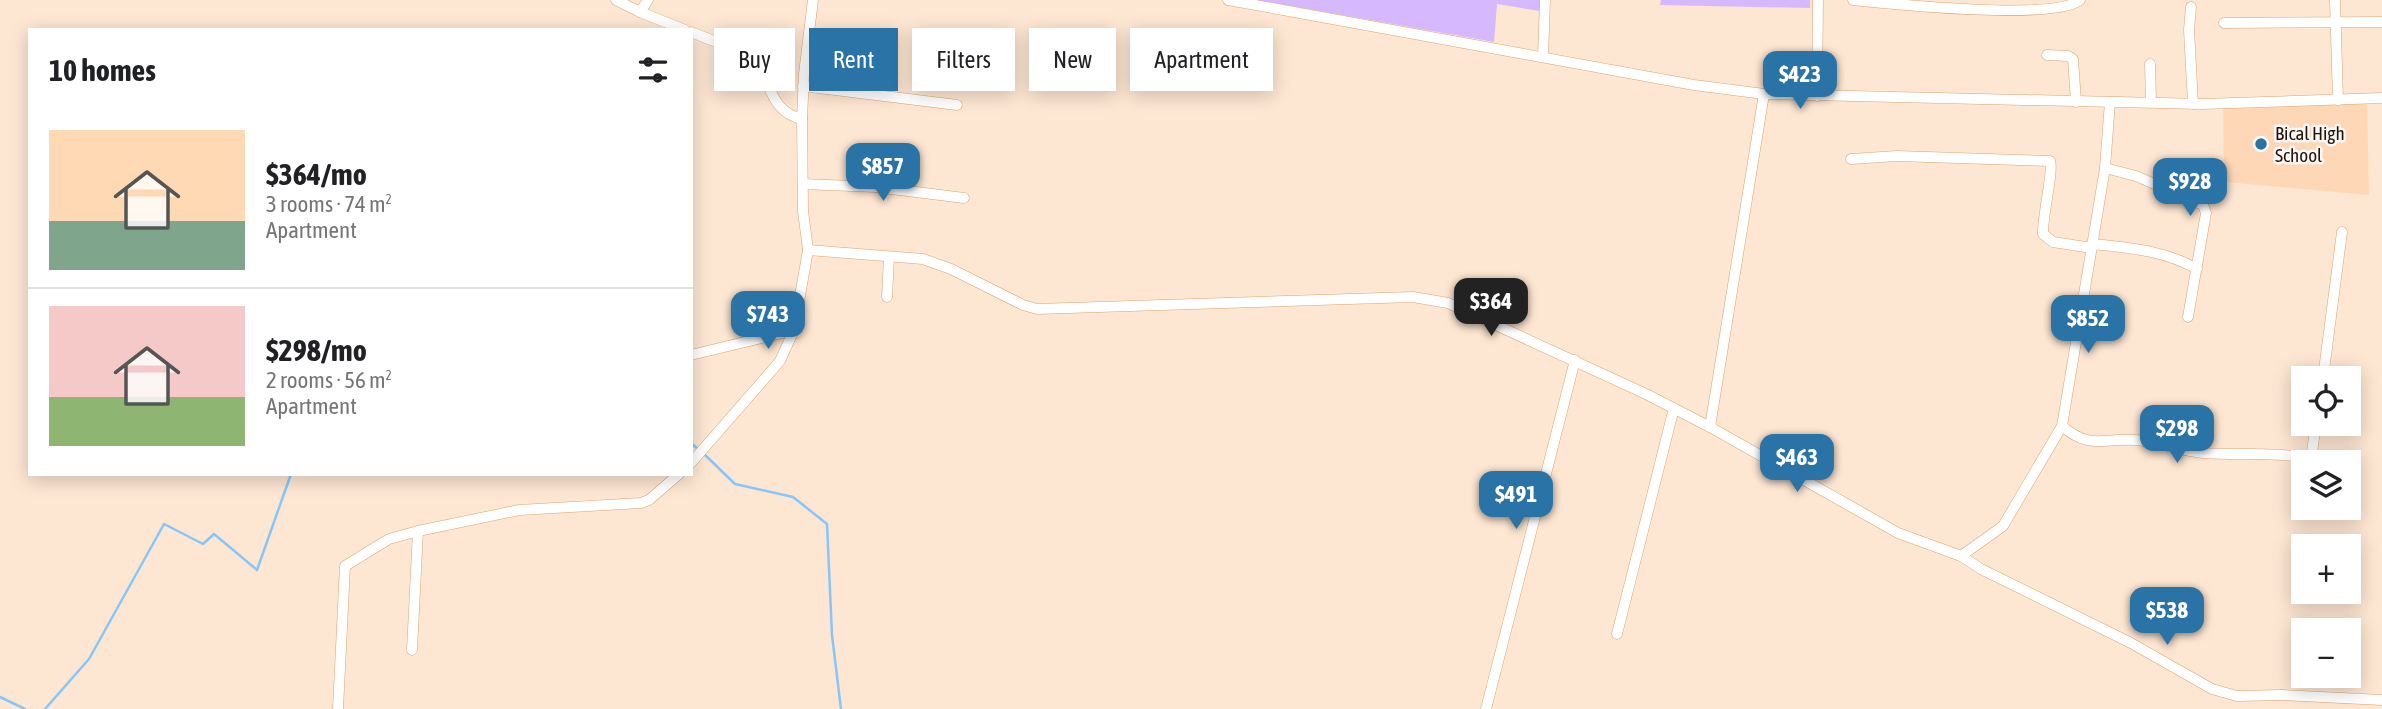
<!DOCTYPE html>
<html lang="en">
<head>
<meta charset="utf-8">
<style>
	:root { --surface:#fff; --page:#f6f6f6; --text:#202124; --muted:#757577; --line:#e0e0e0; --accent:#2973a6 }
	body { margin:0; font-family:"Asap Condensed",sans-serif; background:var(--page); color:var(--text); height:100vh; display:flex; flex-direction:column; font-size:26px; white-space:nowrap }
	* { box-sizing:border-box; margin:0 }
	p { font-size:23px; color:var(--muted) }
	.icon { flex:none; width:38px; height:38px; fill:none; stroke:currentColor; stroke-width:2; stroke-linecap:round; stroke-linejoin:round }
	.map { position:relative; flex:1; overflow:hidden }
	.sheet { position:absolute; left:28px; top:28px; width:665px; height:448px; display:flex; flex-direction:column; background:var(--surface); border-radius:0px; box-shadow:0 4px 18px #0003 }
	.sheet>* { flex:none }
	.guide { position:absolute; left:714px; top:28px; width:665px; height:63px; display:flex; gap:14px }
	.controls { position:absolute; left:2291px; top:366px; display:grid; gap:14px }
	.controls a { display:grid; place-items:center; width:70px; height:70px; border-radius:0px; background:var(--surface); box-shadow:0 4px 18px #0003; font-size:35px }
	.price { position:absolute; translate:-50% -60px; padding:0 16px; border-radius:14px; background:var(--accent); color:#fff; font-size:23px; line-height:46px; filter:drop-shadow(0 2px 4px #0008) }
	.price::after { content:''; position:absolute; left:50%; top:42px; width:21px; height:16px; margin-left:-10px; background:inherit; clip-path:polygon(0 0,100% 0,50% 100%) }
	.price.current { background:#222; color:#fff }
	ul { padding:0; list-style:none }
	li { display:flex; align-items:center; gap:21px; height:175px; padding:0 21px }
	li+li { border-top:2px solid var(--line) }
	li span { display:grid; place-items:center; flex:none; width:196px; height:140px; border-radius:0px; color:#555 }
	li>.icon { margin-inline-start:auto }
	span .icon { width:84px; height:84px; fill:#fffc; stroke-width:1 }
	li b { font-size:30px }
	h2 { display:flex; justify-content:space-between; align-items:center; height:84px; padding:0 21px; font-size:30px }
	.chip { padding:0 24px; border-radius:0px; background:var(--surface); box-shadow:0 4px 18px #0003; font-size:24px; line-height:63px }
	.chip.current { background:var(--accent); color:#fff }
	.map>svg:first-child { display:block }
	.built { fill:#fed8b6 }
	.green { fill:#d5b8fd }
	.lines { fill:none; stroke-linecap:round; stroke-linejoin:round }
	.stream { stroke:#85c7fb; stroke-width:2.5 }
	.minor-casing { stroke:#dba472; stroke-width:11 }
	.minor { stroke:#fff; stroke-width:10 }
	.poi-dot { fill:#2973a6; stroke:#f8f8f8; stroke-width:2.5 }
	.labels { text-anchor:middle; stroke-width:5; stroke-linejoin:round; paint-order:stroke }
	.poi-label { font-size:19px; fill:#261200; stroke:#f8f8f8; text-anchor:start }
</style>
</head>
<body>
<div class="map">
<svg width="2382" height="709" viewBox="0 0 2382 709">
	<rect width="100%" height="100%" fill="#fde6d2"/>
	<path class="built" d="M2367,103L2369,195L2224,182L2223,105Z"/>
	<g class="green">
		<path d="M1257,0H1540V11L1497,4L1494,42Z"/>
		<path d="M1661,0H1810V8L1660,5Z"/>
	</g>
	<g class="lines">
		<g class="stream">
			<path d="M691,443L699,450"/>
			<path d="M704,454L735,484L793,497L827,524L832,635L841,709"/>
			<path d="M0,697L25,709"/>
			<path d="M45,709L89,659L164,524L203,544L214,534L257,570L291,474"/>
		</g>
		<defs>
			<g id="minor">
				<path d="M616,0L640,12"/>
				<path d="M648,0L640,12L685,30"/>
				<path d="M1228,0L1694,85L1764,94L2202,104L2382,98"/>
				<path d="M1853,0C1893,4 2054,21 2080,0"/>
				<path d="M2335,0L2338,100"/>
				<path d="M2191,7L2189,30L2193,104"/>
				<path d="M2224,23L2382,22"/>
				<path d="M691,32L754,57C771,80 769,112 802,119"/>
				<path d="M2047,55L2068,56L2073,59L2076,102"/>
				<path d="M1543,57L1545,0"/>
				<path d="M2150,64L2151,102"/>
				<path d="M803,86L957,105"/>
				<path d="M1817,96L1818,0"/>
				<path d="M1851,159L1897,156L2050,161C2054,169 2042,218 2043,234L2053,242L2092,248"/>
				<path d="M2105,168L2136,176L2203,205L2206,213L2188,317"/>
				<path d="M803,184L876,187L964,198"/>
				<path d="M2092,244C2129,248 2164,250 2197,269"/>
				<path d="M808,250L923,259L951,269L1023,305L1037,309L1413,297L1448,303L1646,394L1710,427L1898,533L1961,556L1981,569L2131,643L2212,689L2237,696L2282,695L2382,700"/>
				<path d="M887,297L889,257"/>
				<path d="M691,355L794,330"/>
				<path d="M2323,378L2342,232"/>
				<path d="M2062,426C2090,450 2102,438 2134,440C2157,441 2179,451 2203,453C2240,456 2275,451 2311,459L2316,424"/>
				<path d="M1710,427L1764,94"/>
				<path d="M691,463L780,361L794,330L808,250L803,211L802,119L804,74L813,0"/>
				<path d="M1961,556L2003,526L2062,426L2105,168L2110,102"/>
				<path d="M1617,634L1674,408"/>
				<path d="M412,650L418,531"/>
				<path d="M338,709L345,566L389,539L418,531L519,510L641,503L649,500L679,474"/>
				<path d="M1486,709L1575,360"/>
			</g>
		</defs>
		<use href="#minor" class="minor-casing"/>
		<use href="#minor" class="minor"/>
	</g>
	<circle class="poi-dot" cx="2261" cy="144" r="7"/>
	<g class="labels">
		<g class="poi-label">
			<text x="2275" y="140">Bical High<tspan x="2275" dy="22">School</tspan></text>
		</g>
	</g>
</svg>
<div class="controls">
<a><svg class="icon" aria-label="locate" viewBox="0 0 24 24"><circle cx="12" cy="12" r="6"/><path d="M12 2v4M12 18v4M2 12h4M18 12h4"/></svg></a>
<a><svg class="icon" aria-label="layers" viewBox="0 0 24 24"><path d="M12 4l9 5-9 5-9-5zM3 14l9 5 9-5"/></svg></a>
<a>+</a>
<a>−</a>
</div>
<b class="price" style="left:1800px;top:111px">$423</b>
<b class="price" style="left:883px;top:203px">$857</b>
<b class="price" style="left:2190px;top:218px">$928</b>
<b class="price current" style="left:1491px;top:338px">$364</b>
<b class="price" style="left:768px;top:351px">$743</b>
<b class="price" style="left:2088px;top:355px">$852</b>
<b class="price" style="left:2177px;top:465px">$298</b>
<b class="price" style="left:1797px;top:494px">$463</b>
<b class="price" style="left:1516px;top:531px">$491</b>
<b class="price" style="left:2167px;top:647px">$538</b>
<div class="guide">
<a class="chip">Buy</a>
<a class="chip current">Rent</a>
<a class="chip">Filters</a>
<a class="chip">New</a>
<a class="chip">Apartment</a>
</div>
<section class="sheet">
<h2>10 homes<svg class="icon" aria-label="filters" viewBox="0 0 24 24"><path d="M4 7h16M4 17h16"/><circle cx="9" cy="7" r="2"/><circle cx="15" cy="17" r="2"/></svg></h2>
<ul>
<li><span style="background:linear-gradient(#ffd9b3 65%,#7fa58c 0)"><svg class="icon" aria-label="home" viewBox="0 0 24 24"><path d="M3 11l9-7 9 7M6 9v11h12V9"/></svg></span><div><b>$364/mo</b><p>3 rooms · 74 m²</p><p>Apartment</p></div></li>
<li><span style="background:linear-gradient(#f6c9c9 65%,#8fb573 0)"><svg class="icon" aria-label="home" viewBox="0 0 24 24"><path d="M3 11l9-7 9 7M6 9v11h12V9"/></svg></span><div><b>$298/mo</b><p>2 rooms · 56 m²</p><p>Apartment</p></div></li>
</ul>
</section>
</div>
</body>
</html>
